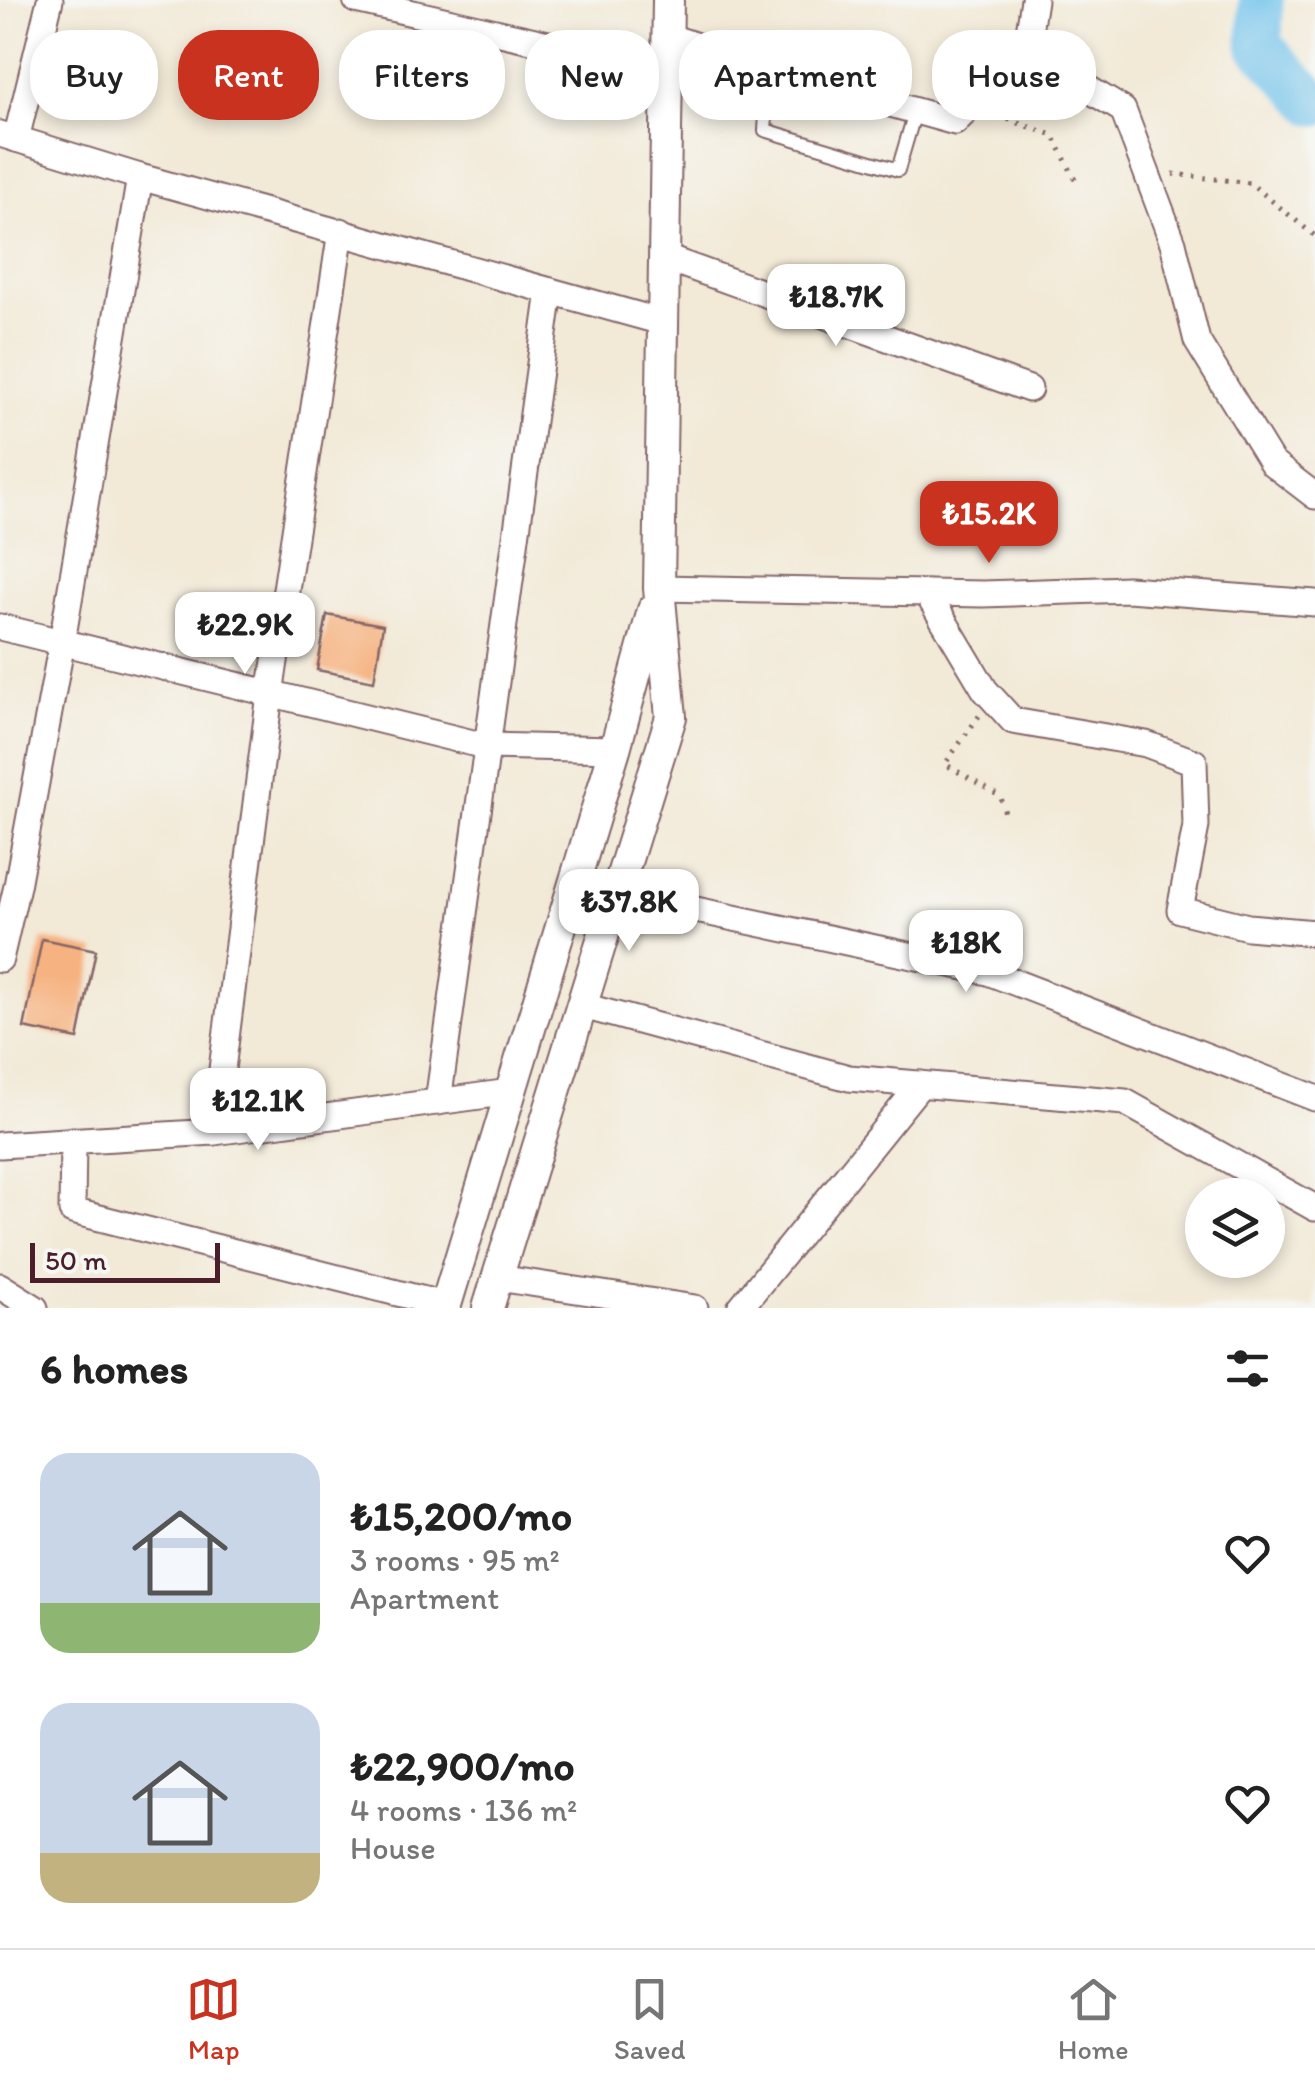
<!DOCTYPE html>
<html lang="en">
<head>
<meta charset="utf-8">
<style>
	:root { --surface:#fff; --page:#f2f2f2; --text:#222; --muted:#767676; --line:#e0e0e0; --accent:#c8321e }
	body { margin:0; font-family:Itim,sans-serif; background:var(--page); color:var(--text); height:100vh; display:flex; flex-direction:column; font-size:38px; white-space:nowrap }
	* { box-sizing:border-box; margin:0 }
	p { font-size:32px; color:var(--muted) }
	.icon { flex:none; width:55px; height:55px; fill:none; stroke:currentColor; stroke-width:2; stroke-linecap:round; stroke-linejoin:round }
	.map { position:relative; height:1308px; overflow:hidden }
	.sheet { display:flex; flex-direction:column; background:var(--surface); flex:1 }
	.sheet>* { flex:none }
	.top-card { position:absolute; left:30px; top:30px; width:1255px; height:90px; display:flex; gap:20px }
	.buttons { position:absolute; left:1185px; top:1178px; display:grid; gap:20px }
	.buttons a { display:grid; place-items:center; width:100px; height:100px; border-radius:50%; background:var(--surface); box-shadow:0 5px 15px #0003; font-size:50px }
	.scale { position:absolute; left:30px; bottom:25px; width:190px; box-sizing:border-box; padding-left:10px; border:5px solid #4a1f2b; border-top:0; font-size:28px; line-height:35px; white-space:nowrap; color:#4a1f2b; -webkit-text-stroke:8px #f6f6f2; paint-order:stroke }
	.price { position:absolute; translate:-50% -85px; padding:0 22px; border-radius:20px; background:#fff; color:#222; font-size:32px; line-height:65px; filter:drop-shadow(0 2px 5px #0008) }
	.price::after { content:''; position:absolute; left:50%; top:60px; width:30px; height:22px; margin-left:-15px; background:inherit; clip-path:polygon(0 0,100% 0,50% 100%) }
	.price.current { background:var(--accent); color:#fff }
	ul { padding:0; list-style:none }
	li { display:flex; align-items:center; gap:30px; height:250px; padding:0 40px }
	li span { display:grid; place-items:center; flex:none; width:280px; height:200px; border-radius:30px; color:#555 }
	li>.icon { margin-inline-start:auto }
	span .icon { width:120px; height:120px; fill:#fffc; stroke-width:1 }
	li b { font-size:42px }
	h2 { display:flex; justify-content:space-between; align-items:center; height:120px; padding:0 40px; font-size:42px }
	.tag { padding:0 35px; border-radius:40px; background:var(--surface); box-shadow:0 5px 15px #0003; font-size:35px; line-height:90px }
	.tag.current { background:var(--accent); color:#fff }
	.tab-bar { display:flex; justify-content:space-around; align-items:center; height:140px; border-top:2px solid var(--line); background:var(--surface); font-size:28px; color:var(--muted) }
	.tab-bar a { display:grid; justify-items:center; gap:5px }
	.tab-bar .current { color:var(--accent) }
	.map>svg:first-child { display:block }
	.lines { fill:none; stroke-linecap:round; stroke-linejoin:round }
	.river { stroke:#70c2ec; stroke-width:45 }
	.building { fill:#f6b280 }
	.service-casing { stroke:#856667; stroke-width:16 }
	.minor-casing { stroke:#856667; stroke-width:29 }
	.tertiary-casing { stroke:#856667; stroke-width:34 }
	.path { stroke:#856667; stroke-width:5; stroke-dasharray:2.5 8; stroke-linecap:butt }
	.service { stroke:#fff; stroke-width:12 }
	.minor { stroke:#fff; stroke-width:25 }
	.tertiary { stroke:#fff; stroke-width:30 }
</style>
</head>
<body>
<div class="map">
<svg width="1315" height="1308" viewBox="0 0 1315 1308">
	<rect width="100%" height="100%" fill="#f6f6f2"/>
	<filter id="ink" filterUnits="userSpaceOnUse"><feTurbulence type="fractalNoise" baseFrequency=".01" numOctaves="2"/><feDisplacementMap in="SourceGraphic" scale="20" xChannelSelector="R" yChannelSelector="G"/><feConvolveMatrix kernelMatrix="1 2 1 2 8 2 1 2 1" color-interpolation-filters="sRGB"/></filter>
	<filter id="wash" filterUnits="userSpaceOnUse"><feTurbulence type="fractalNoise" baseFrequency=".0048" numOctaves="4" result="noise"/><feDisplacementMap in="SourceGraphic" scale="40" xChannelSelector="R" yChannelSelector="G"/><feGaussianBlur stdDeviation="2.25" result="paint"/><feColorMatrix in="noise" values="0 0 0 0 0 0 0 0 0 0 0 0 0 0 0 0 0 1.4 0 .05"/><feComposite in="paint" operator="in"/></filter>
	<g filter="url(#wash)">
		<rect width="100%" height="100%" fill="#f2e9d6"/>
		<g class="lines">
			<path class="river" d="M1261,0L1260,46L1315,103"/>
		</g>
		<g id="blocks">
			<g class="building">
				<path d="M327,615L383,625L374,681L317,670Z"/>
				<path d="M42,939L96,950L78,1039L24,1028Z"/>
			</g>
		</g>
	</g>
	<g filter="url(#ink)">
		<use href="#blocks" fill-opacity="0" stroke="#856667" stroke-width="2.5"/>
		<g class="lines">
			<defs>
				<path id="service" d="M769,70L765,130L898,170L915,112"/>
				<g id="minor">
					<path d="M356,0L666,71"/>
					<path d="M667,36L769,70L955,122L1026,51L1123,110L1173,243L1197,341L1272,463L1315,496"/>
					<path d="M1026,51L1034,0"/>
					<path d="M0,134L140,177L662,322"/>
					<path d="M16,139L50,0"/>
					<path d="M663,257L1029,389"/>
					<path d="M659,588L983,594L1128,589L1315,603"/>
					<path d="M927,593L985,690L1013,721L1146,744L1194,762L1196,826L1180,910L1248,927L1315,933"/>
					<path d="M0,627L485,746L615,749"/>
					<path d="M616,893L988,972L1315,1098"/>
					<path d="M0,959L17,886L62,642L140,177"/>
					<path d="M583,1006L849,1078L1125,1102L1315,1208"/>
					<path d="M438,1102L550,291"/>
					<path d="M214,1132L270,694L341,231"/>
					<path d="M73,1140L72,1211L445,1305"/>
					<path d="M0,1145L214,1132L510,1092"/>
					<path d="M498,1278L695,1308"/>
					<path d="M0,1286L35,1308"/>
					<path d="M740,1308L921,1084"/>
				</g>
				<g id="tertiary">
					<path d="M445,1308L615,749L653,610"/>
					<path d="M488,1308L671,717L659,588L668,0"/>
				</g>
			</defs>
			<use href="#service" class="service-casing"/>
			<use href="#minor" class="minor-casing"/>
			<use href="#tertiary" class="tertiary-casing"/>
			<g class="path">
				<path d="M998,116L1053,135L1078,185"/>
				<path d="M1173,174L1250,183L1315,236"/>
				<path d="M979,716L945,764L1001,797L1006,818"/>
			</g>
			<use href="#service" class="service"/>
			<use href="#minor" class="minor"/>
			<use href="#tertiary" class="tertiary"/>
		</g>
	</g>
</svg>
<div class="buttons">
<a><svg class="icon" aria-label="layers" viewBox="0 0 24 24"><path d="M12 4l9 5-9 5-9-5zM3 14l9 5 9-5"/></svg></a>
</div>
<div class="scale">50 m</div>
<b class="price" style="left:836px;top:349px">₺18.7K</b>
<b class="price current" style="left:989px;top:566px">₺15.2K</b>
<b class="price" style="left:245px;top:677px">₺22.9K</b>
<b class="price" style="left:629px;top:954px">₺37.8K</b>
<b class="price" style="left:966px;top:995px">₺18K</b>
<b class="price" style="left:258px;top:1153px">₺12.1K</b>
<div class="top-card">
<a class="tag">Buy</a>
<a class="tag current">Rent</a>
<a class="tag">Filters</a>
<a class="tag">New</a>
<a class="tag">Apartment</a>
<a class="tag">House</a>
</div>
</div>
<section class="sheet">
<h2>6 homes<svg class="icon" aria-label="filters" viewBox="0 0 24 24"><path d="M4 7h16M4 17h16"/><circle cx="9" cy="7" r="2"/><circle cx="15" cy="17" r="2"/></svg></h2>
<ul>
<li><span style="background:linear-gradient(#c9d6e8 75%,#8fb573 0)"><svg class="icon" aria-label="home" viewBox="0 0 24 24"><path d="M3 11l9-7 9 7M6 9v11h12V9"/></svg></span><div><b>₺15,200/mo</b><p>3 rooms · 95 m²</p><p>Apartment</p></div><svg class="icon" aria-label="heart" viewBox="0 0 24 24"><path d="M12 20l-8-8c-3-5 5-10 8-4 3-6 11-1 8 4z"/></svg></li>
<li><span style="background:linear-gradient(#c9d6e8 75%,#c2b280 0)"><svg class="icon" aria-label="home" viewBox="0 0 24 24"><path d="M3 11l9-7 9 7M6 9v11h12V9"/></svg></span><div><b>₺22,900/mo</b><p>4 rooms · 136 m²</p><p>House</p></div><svg class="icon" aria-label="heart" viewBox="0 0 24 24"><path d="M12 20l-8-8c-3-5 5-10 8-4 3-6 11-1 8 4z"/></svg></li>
</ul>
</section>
<nav class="tab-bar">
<a class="current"><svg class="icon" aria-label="map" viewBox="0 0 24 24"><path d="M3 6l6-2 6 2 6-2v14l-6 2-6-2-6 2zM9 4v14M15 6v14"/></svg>Map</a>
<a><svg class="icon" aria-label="saved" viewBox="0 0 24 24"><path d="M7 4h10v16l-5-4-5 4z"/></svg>Saved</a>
<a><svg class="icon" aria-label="home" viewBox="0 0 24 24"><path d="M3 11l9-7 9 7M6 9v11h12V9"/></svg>Home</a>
</nav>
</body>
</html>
